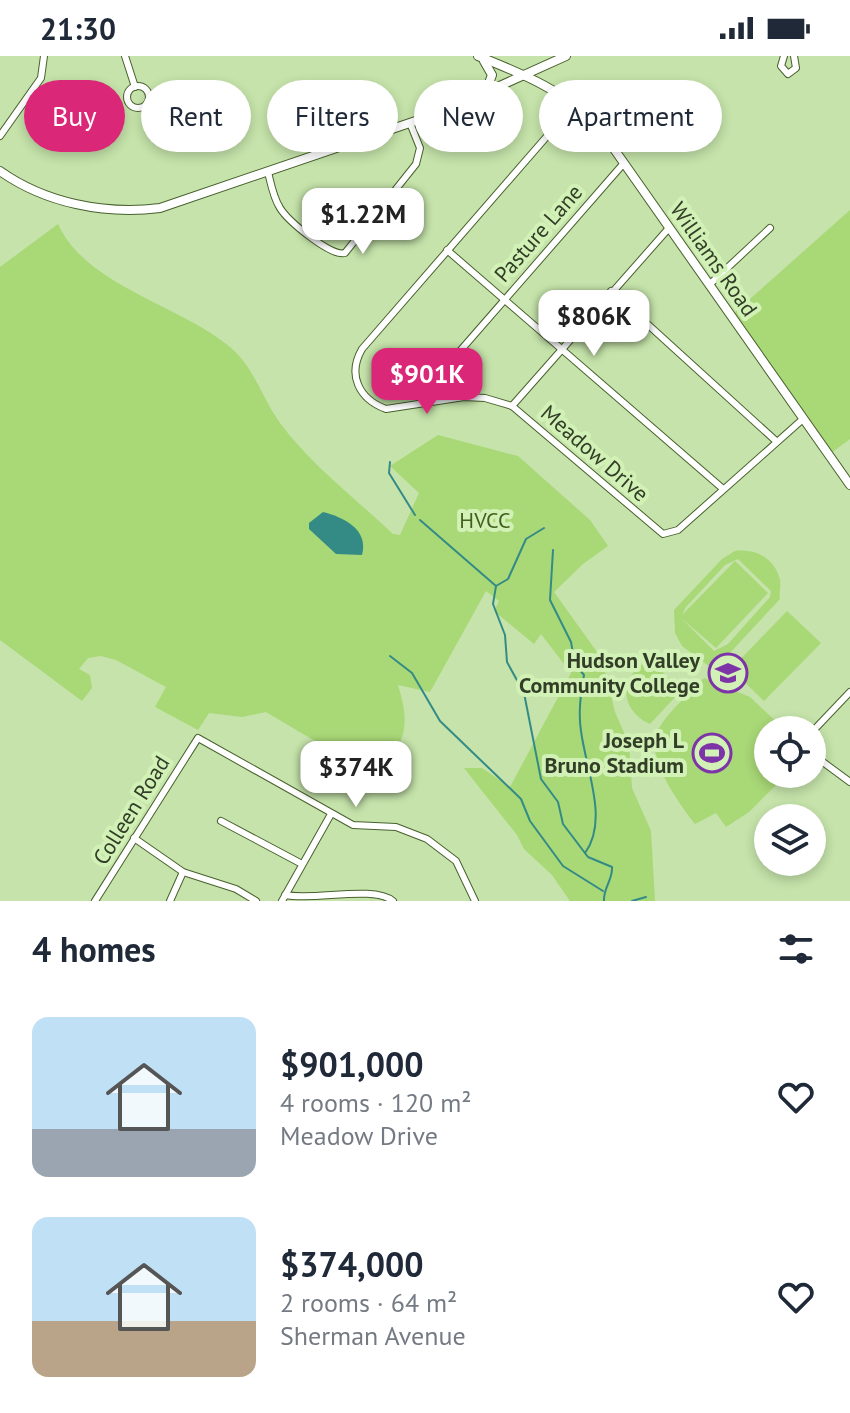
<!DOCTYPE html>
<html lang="en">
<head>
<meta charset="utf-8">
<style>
	:root { --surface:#fff; --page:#f2f2f3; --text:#1f2937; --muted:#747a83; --accent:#db2777 }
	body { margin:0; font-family:"PT Sans",sans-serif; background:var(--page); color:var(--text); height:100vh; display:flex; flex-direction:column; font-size:30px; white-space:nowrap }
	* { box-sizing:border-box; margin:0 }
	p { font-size:26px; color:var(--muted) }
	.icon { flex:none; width:44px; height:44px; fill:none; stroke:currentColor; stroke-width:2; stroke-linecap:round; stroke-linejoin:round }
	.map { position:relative; height:845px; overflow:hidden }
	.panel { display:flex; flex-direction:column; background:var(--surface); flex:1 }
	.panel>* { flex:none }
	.hud { position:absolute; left:24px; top:24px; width:802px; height:72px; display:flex; gap:16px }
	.tools { position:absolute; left:754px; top:660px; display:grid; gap:16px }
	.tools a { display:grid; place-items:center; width:72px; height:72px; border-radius:50%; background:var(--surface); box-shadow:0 4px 12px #0003; font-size:40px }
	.price { position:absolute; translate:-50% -68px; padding:0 18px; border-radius:16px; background:#fff; color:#222; font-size:26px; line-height:52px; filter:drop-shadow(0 2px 4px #0008) }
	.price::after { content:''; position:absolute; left:50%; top:48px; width:24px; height:18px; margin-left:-12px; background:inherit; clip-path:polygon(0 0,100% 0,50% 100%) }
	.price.on { background:var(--accent); color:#fff }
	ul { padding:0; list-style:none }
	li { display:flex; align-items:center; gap:24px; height:200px; padding:0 32px }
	li span { display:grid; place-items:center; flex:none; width:224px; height:160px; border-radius:16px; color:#555 }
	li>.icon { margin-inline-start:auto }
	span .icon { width:96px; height:96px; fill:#fffc; stroke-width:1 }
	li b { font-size:34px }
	h2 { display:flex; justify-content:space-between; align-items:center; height:96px; padding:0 32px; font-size:34px }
	.pill { padding:0 28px; border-radius:36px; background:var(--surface); box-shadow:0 4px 12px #0003; font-size:28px; line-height:72px }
	.pill.on { background:var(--accent); color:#fff }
	.status { display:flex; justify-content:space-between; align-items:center; height:56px; padding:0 40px; background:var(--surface); direction:ltr }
	.status svg { height:22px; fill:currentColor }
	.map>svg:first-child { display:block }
	.green { fill:#a9d877; fill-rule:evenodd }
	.water { fill:#348b86 }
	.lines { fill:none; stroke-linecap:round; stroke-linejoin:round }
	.stream { stroke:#348b86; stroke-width:2 }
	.street-casing { stroke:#48612d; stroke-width:8 }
	.secondary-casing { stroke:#48612d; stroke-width:10 }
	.street { stroke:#fff; stroke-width:6 }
	.secondary { stroke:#fff; stroke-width:8 }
	.labels { text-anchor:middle; stroke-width:8; stroke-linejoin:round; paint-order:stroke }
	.street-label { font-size:22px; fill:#323e27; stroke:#d2f1b6 }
	.park-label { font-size:22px; fill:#43611e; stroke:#d2f1b6 }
	.poi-label { font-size:22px; font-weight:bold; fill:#323e27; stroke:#d2f1b6; text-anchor:end }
</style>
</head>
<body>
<div class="status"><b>21:30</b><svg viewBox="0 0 49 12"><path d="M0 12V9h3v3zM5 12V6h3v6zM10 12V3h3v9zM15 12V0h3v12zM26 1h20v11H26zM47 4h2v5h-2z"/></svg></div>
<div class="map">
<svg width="850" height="845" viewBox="0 0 850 845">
	<rect width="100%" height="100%" fill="#c5e3aa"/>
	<g class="green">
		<path d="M850,154V383L831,397L733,258Z"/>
		<path d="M58,168C86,230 180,249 230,291C254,311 262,342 280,367C310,408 356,443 393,478L400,479L419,437L390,410L438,379L518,400L590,464L608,490L583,508L554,536L602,603L615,656L629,688L632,732L651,775L655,845H570L552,819L524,793L517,779L464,712H482L510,731L571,617L541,578L534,588L494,555L499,545L486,535L430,636L398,629C412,674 403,685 379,723L266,656L242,661L209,657L198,674L155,651L166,631L116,604L101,600L88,602L79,613L90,619L92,632L82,645L0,584V211Z"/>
		<path d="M735,495C756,492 775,503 780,524C781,531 779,537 780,543L714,614L682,590L675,577L674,554L722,503ZM738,503L771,535L770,541L728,588L714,595L681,562L716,592L768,537L735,505L682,559L686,551L725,509Z"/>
		<path d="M787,555L821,587L764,645L731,613Z"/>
		<path d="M650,604L679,632L677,639L650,668C618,654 619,618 650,604Z"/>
		<path d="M704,622L750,641L785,674H768V718H787L749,756L726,771L716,757L695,768C681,750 647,704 656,679C663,659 690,638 704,622Z"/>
	</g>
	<path class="water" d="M323,456C343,461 369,473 362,499L336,498L309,473V467Z"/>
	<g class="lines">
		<g class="stream">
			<path d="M390,406L389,417L415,459"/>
			<path d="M420,464L496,530L493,548L505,579L507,606L524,637L541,723L558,746L563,768L588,801L612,811C613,824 603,832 604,845"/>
			<path d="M553,494L550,544L571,586L575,608L584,619C581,637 578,656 581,675C586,714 609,764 585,797"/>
			<path d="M496,530L508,523L526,483L544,472"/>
			<path d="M390,600L412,617L440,665L521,743L530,765L563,810L603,835"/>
			<path d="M632,845L646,841"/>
		</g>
		<defs>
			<g id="street">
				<path d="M125,0L135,31"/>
				<path d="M784,0L781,10L788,18L796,12L794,0"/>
				<circle cx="138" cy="41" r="11"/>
				<path d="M575,48L362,293C347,319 359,343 386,353L464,341L485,342L512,350L663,478L678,474L803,363"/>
				<path d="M0,80L41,22L44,0"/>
				<path d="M268,116C271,128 273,141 280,152C288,165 331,201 345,197L416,108L420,92L410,67"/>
				<path d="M447,194L722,432"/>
				<path d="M709,229L770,172"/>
				<path d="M611,235L776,385"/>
				<path d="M421,346L426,334L624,107"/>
				<path d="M512,350L669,172"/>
				<path d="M812,676L850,636"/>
				<path d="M812,698L850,726"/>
				<path d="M221,765L302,808"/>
				<path d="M134,782L183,816L236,833L256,845"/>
				<path d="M285,839C315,845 373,829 393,845"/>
				<path d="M95,845L198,682L353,769L396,771L427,783L456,805L475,845"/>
				<path d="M170,845L183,816"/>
				<path d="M282,845L331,758"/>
			</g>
			<g id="secondary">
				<path d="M478,0C523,18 568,36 600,73L850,429"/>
				<path d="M484,5L492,19L486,35"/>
				<path d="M0,115C45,147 105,159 160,152L442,56L566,0"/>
			</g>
		</defs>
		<use href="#street" class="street-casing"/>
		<use href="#secondary" class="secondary-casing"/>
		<use href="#street" class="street"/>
		<use href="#secondary" class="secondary"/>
	</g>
	<defs>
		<symbol id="university-ring" viewBox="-11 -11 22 22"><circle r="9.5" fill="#d2f1b6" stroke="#7c34a7" stroke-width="1.5"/><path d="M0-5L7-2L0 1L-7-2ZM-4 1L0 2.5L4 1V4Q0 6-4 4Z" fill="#7c34a7"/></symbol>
		<symbol id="stadium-ring" viewBox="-11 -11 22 22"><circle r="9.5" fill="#d2f1b6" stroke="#7c34a7" stroke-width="1.5"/><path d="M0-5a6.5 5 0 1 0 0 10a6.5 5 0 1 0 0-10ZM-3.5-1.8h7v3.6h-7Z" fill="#7c34a7"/></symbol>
	</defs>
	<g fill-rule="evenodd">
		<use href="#university-ring" x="706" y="595" width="44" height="44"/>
		<use href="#stadium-ring" x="690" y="675" width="44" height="44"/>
	</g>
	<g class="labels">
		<g class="street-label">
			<text transform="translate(538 177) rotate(-49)" y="8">Pasture Lane</text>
			<text transform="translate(714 203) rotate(55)" y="8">Williams Road</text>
			<text transform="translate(595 397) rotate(41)" y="8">Meadow Drive</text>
			<text transform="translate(131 754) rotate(-58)" y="8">Colleen Road</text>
		</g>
		<g class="park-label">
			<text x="485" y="472">HVCC</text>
		</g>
		<g class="poi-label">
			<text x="700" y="612">Hudson Valley<tspan x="700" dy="25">Community College</tspan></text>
			<text x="684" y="692">Joseph L<tspan x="684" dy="25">Bruno Stadium</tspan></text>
		</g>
	</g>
</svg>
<div class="tools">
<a><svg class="icon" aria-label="locate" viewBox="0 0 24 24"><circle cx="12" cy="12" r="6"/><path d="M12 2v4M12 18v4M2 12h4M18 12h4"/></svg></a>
<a><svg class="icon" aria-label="layers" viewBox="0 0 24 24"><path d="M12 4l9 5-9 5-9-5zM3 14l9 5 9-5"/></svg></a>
</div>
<b class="price" style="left:363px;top:200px">$1.22M</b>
<b class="price" style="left:594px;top:302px">$806K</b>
<b class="price on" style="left:427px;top:360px">$901K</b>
<b class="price" style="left:356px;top:753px">$374K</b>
<div class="hud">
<a class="pill on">Buy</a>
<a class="pill">Rent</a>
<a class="pill">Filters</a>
<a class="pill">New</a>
<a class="pill">Apartment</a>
</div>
</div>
<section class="panel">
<h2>4 homes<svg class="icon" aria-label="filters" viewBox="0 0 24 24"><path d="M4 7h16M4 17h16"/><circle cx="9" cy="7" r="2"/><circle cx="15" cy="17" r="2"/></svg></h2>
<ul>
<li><span style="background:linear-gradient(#bfe0f5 70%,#9aa5b1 0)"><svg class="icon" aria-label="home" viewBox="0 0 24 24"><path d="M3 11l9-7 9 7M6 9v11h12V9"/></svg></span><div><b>$901,000</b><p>4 rooms · 120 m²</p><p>Meadow Drive</p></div><svg class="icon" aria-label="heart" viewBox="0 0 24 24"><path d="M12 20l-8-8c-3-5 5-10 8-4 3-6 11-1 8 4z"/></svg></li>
<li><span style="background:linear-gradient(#bfe0f5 65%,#b9a48a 0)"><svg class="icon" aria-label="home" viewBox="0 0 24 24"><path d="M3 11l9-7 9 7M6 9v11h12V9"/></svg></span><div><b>$374,000</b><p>2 rooms · 64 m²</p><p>Sherman Avenue</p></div><svg class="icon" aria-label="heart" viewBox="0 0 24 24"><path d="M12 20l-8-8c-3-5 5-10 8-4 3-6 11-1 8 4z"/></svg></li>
</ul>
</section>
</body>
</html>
